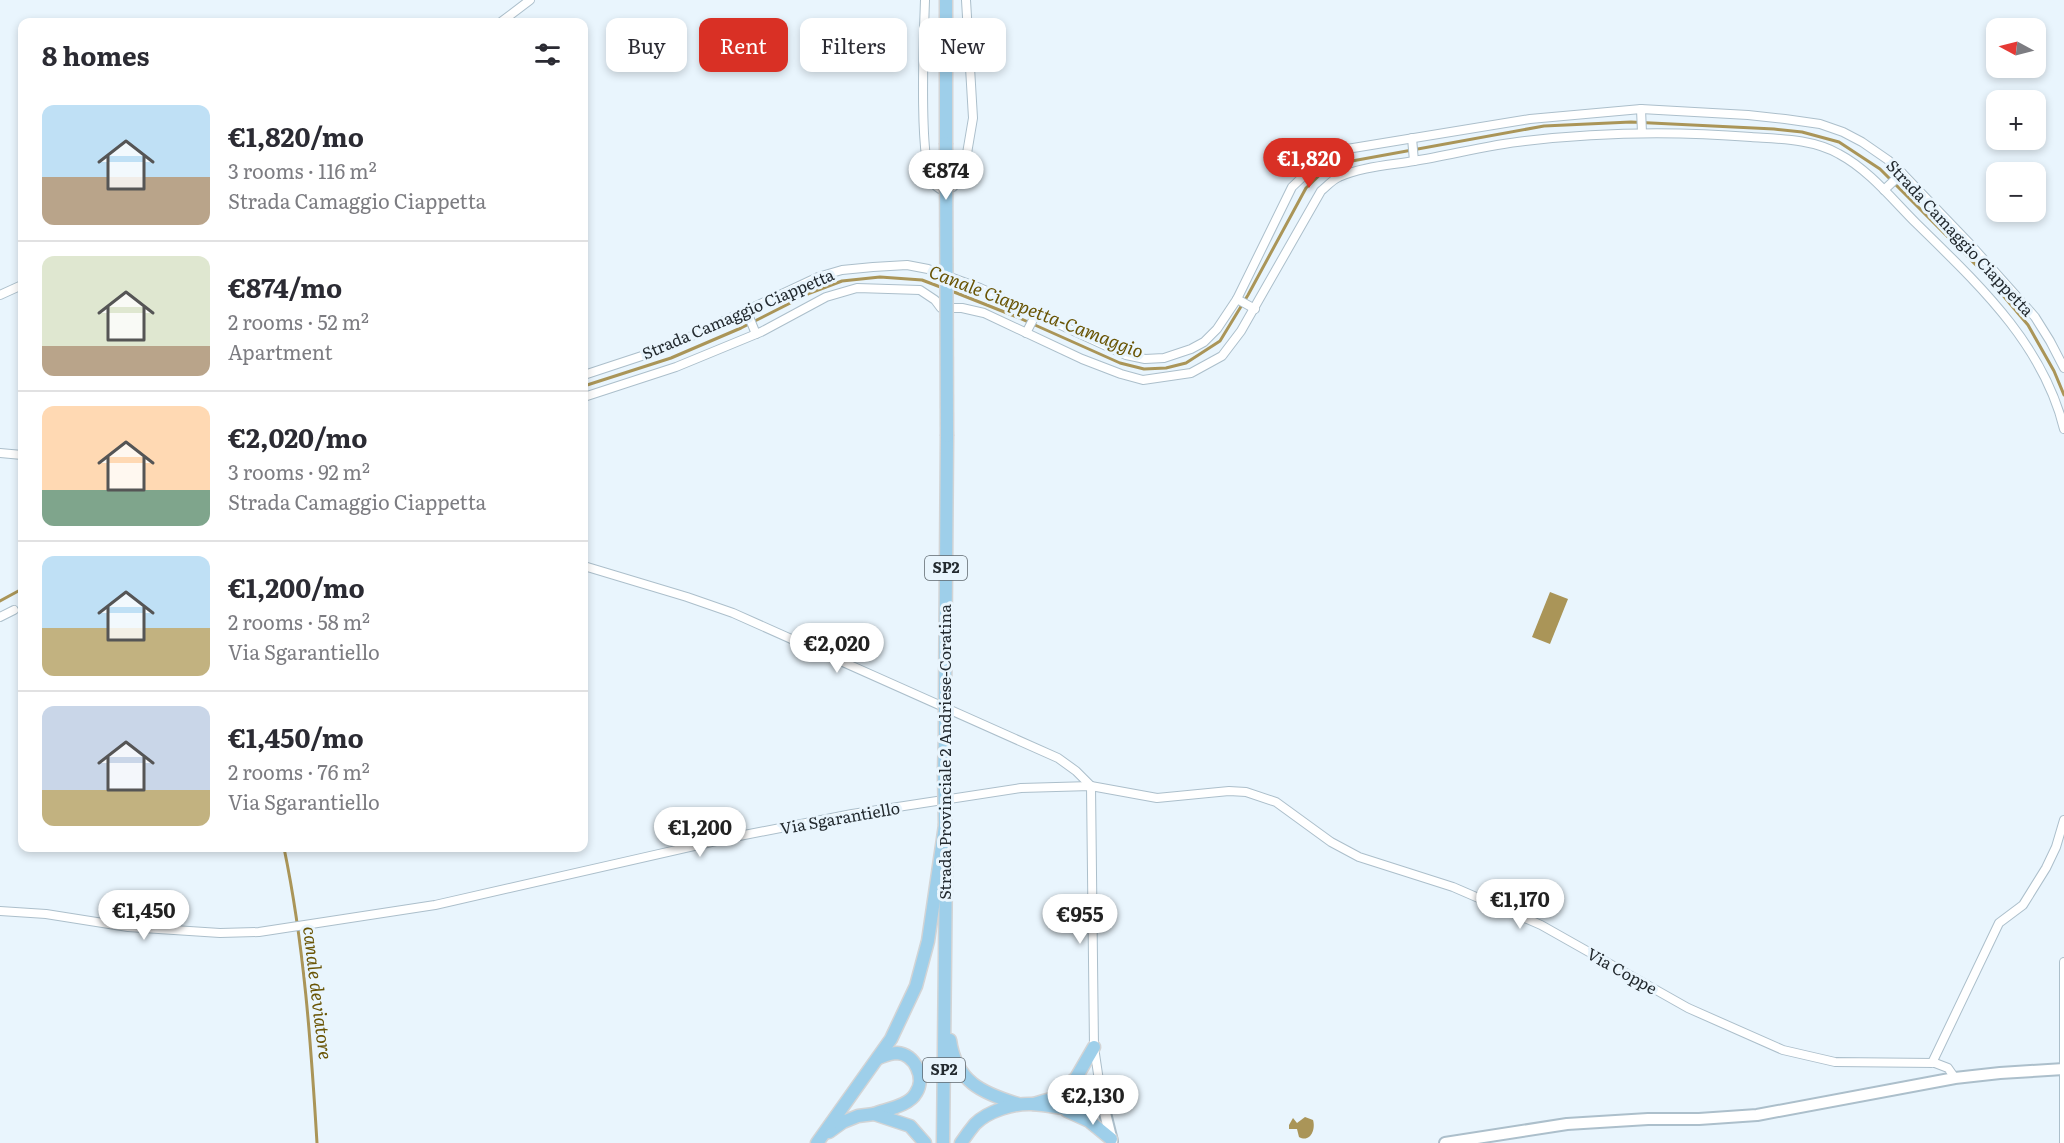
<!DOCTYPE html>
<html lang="en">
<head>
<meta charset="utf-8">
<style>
	:root { --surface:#fff; --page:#f2f2f3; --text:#2b2b33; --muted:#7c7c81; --line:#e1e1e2; --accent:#d93025 }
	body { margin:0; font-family:Literata,serif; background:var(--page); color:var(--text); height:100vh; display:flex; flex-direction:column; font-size:22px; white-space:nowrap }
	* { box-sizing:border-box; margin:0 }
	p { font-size:20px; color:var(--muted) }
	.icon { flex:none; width:33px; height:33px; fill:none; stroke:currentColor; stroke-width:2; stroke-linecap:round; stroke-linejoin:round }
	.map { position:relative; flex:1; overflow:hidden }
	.details { position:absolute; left:18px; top:18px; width:570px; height:834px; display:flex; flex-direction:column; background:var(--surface); border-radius:12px; box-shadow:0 3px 9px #0003 }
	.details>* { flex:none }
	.top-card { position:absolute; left:606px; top:18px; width:570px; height:54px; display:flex; gap:12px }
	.needle { width:39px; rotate:277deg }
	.controls { position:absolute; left:1986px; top:18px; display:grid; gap:12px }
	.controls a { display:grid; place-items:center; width:60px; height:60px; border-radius:12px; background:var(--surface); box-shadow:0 3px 9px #0003; font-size:30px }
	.price { position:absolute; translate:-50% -51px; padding:0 14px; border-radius:21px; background:#fff; color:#222; font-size:20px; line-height:39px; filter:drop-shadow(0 2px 3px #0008) }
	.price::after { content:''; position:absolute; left:50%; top:36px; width:18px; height:14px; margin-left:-9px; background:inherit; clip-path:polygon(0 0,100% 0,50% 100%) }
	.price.selected { background:var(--accent); color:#fff }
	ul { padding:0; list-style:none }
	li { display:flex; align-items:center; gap:18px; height:150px; padding:0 24px }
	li+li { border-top:2px solid var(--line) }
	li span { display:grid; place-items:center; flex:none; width:168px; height:120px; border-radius:12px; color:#555 }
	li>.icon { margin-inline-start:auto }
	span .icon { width:72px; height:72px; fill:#fffc; stroke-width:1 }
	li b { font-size:26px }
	h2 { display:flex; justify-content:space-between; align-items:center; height:72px; padding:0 24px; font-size:26px }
	.tag { padding:0 21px; border-radius:12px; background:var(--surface); box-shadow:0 3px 9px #0003; font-size:21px; line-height:54px }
	.tag.selected { background:var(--accent); color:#fff }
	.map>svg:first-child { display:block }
	.water { fill:#aa9558 }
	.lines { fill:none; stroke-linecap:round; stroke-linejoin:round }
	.stream { stroke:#aa9558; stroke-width:3 }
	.minor-casing { stroke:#acbfcb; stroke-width:10 }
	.secondary-casing { stroke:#acbfcb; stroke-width:14 }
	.primary-casing { stroke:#d3d4d5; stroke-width:15 }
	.minor { stroke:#fff; stroke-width:8 }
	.secondary { stroke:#fff; stroke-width:10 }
	.primary { stroke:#9ecfea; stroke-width:12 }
	.primary-bridge-casing { stroke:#d3d4d5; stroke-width:15; stroke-linecap:butt }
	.primary-bridge { stroke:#9ecfea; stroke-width:12 }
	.labels { text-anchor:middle; stroke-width:6; stroke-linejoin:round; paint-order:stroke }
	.shield { fill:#e9f5fd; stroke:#5e676d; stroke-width:1.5 }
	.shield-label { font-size:15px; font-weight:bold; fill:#232a2f }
	.street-label { font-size:16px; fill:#232a2f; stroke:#e9f5fd }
	.water-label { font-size:18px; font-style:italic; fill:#695404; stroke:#e9f5fd }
</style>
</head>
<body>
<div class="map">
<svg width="2064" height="1143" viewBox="0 0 2064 1143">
	<rect width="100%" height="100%" fill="#e9f5fd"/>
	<g class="water">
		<path d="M1550,592L1568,599L1550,644L1532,637Z"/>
		<path d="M1305,1117L1313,1120C1316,1130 1310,1143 1299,1137L1297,1129H1289V1125L1293,1118L1297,1123Z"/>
	</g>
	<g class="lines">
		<g class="stream">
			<path d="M949,290L1017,317L1120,363L1144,369L1166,368L1186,363L1220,341L1248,295L1306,188L1326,169L1341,163L1544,126L1631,122L1774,129L1802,132L1839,142L1880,169L1984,273L2028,325L2054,371L2064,395"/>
			<path d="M584,386L671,358L741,328L810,293L842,281L880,277L922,280L943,288"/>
			<path d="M0,601L22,589"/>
			<path d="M284,848C304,944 311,1044 317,1143"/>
		</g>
		<defs>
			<g id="minor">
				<path d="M925,0C924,31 918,163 933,183C934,185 937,187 940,189L953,187L963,177L973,118L966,0"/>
				<path d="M501,22L530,0"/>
				<path d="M1641,109L1642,133"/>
				<path d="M1412,138L1414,161"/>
				<path d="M1884,190L1902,173"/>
				<path d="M0,295L22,285"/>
				<path d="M1237,299L1255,309"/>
				<path d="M747,312L756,334"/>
				<path d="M1026,333L1036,314"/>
				<path d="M584,375L666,348L818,277L842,270L873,267L907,265L928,269L980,288L1126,355L1145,359L1164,358L1191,349L1204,342L1217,329L1237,299L1292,187L1314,166L1347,149L1530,119L1641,109L1748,115L1785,119L1820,124L1843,132L1862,142L1888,160L1902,173L1970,244L2035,317L2050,341L2064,368"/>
				<path d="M584,397L676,367L761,332L826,297L857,288L920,290L935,300L941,308H962L984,313L1082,359L1121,374L1143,380L1191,373L1222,356L1241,331L1321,191C1326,187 1332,180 1339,177C1360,167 1391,165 1414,161C1451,155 1488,145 1525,141C1600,132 1676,131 1751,137C1780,139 1813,139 1839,154C1869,170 1892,199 1916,223C1977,283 2043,343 2064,429"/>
				<path d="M0,453L22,455"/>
				<path d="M584,566L687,597L733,613L1058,758L1076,771L1091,786"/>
				<path d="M0,617L14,610"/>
				<path d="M1091,786L1094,1047L1102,1101"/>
				<path d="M0,911L46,914L128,927L220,933L259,932L435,905L729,838L852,814L1021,788L1091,786L1157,798L1229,791L1246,792L1276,802L1331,842L1359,857L1453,887L1541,925L1688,1008L1783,1050L1835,1062L1935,1063L1948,1068L1955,1078"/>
				<path d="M1932,1063L1999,923L2023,905L2046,868L2056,847L2064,820"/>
				<path d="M2064,1143V962"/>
			</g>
			<g id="secondary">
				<path d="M1102,1101L1112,1141"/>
				<path d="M1445,1143L1567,1124L1648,1119H1699L1757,1115L1955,1078L2000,1073L2064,1069"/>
			</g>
			<g id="primary">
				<path d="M946,0V143"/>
				<path d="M945,700L947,436"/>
				<path d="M944,772L945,737"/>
				<path d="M950,1040C956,1082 982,1093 1018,1104"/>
				<path d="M1054,1097L1076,1078L1094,1047"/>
				<path d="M1034,1104C1059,1096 1077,1091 1102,1101"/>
				<path d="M1067,1111L1089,1121L1111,1139"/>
				<path d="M874,1114C887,1109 909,1106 916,1093C926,1078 915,1054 897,1053C890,1053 884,1056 878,1058"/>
				<path d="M829,1132L843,1122L858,1116L874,1114L910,1126L925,1143"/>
				<path d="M817,1143L891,1039L916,986L928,941L945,825"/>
				<path d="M943,1143L946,862"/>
				<path d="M961,1143C965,1137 970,1130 975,1124C988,1111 1014,1103 1032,1104C1064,1106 1069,1115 1102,1101"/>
			</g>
		</defs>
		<use href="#minor" class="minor-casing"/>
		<use href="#secondary" class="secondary-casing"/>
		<use href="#primary" class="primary-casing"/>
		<use href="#minor" class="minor"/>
		<use href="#secondary" class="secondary"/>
		<use href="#primary" class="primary"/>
		<defs>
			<g id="primary-bridge">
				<path d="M946,143L947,436"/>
				<path d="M945,700V737"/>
				<path d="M944,772L945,825"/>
			</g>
		</defs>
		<use href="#primary-bridge" class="primary-bridge-casing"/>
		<use href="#primary-bridge" class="primary-bridge"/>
	</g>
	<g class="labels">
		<g class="shield">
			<rect x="925" y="556" width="42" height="24" rx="4.5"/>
			<rect x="923" y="1058" width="42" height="24" rx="4.5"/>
		</g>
		<g class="shield-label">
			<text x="946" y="573">SP2</text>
			<text x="944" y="1075">SP2</text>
		</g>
		<g class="street-label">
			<text transform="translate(1960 238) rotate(47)" y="6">Strada Camaggio Ciappetta</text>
			<text transform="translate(738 314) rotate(-23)" y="6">Strada Camaggio Ciappetta</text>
			<text transform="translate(945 752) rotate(-90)" y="6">Strada Provinciale 2 Andriese-Coratina</text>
			<text transform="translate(840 818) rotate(-10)" y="6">Via Sgarantiello</text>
			<text transform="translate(1622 971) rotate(29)" y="6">Via Coppe</text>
		</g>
		<g class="water-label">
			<text transform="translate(1036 312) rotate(21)" y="6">Canale Ciappetta-Camaggio</text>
			<text transform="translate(317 993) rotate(83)" y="6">canale deviatore</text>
		</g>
	</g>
</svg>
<div class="controls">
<a><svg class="needle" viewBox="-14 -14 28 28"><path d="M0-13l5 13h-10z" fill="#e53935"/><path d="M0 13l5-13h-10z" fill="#7c7c81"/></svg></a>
<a>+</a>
<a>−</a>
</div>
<b class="price selected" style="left:1309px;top:189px">€1,820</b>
<b class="price" style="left:946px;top:201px">€874</b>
<b class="price" style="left:837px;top:674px">€2,020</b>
<b class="price" style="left:700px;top:858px">€1,200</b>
<b class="price" style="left:1520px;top:930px">€1,170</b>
<b class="price" style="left:144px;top:941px">€1,450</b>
<b class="price" style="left:1080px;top:945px">€955</b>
<b class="price" style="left:1093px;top:1126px">€2,130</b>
<div class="top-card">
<a class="tag">Buy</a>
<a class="tag selected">Rent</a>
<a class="tag">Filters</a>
<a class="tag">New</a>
</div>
<section class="details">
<h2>8 homes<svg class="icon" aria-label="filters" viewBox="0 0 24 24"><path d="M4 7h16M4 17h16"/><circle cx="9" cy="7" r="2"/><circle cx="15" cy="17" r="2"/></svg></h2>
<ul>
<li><span style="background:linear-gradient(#bfe0f5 60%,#b9a48a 0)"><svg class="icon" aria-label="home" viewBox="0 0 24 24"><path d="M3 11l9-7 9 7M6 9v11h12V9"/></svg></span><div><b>€1,820/mo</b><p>3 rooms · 116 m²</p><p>Strada Camaggio Ciappetta</p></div></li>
<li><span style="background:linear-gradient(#dfe7d0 75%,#b9a48a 0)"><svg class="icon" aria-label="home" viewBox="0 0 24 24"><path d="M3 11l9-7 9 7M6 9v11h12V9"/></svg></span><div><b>€874/mo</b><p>2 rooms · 52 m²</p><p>Apartment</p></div></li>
<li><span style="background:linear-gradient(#ffd9b3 70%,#7fa58c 0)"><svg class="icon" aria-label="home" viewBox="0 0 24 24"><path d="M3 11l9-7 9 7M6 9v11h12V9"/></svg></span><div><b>€2,020/mo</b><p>3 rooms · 92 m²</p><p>Strada Camaggio Ciappetta</p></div></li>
<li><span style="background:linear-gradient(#bfe0f5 60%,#c2b280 0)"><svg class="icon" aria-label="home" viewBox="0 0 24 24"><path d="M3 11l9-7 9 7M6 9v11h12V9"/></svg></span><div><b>€1,200/mo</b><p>2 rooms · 58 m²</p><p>Via Sgarantiello</p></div></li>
<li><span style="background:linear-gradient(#c9d6e8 70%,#c2b280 0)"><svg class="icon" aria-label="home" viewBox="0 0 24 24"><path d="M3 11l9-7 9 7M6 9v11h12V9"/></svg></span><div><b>€1,450/mo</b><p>2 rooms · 76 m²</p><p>Via Sgarantiello</p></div></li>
</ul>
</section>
</div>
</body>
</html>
